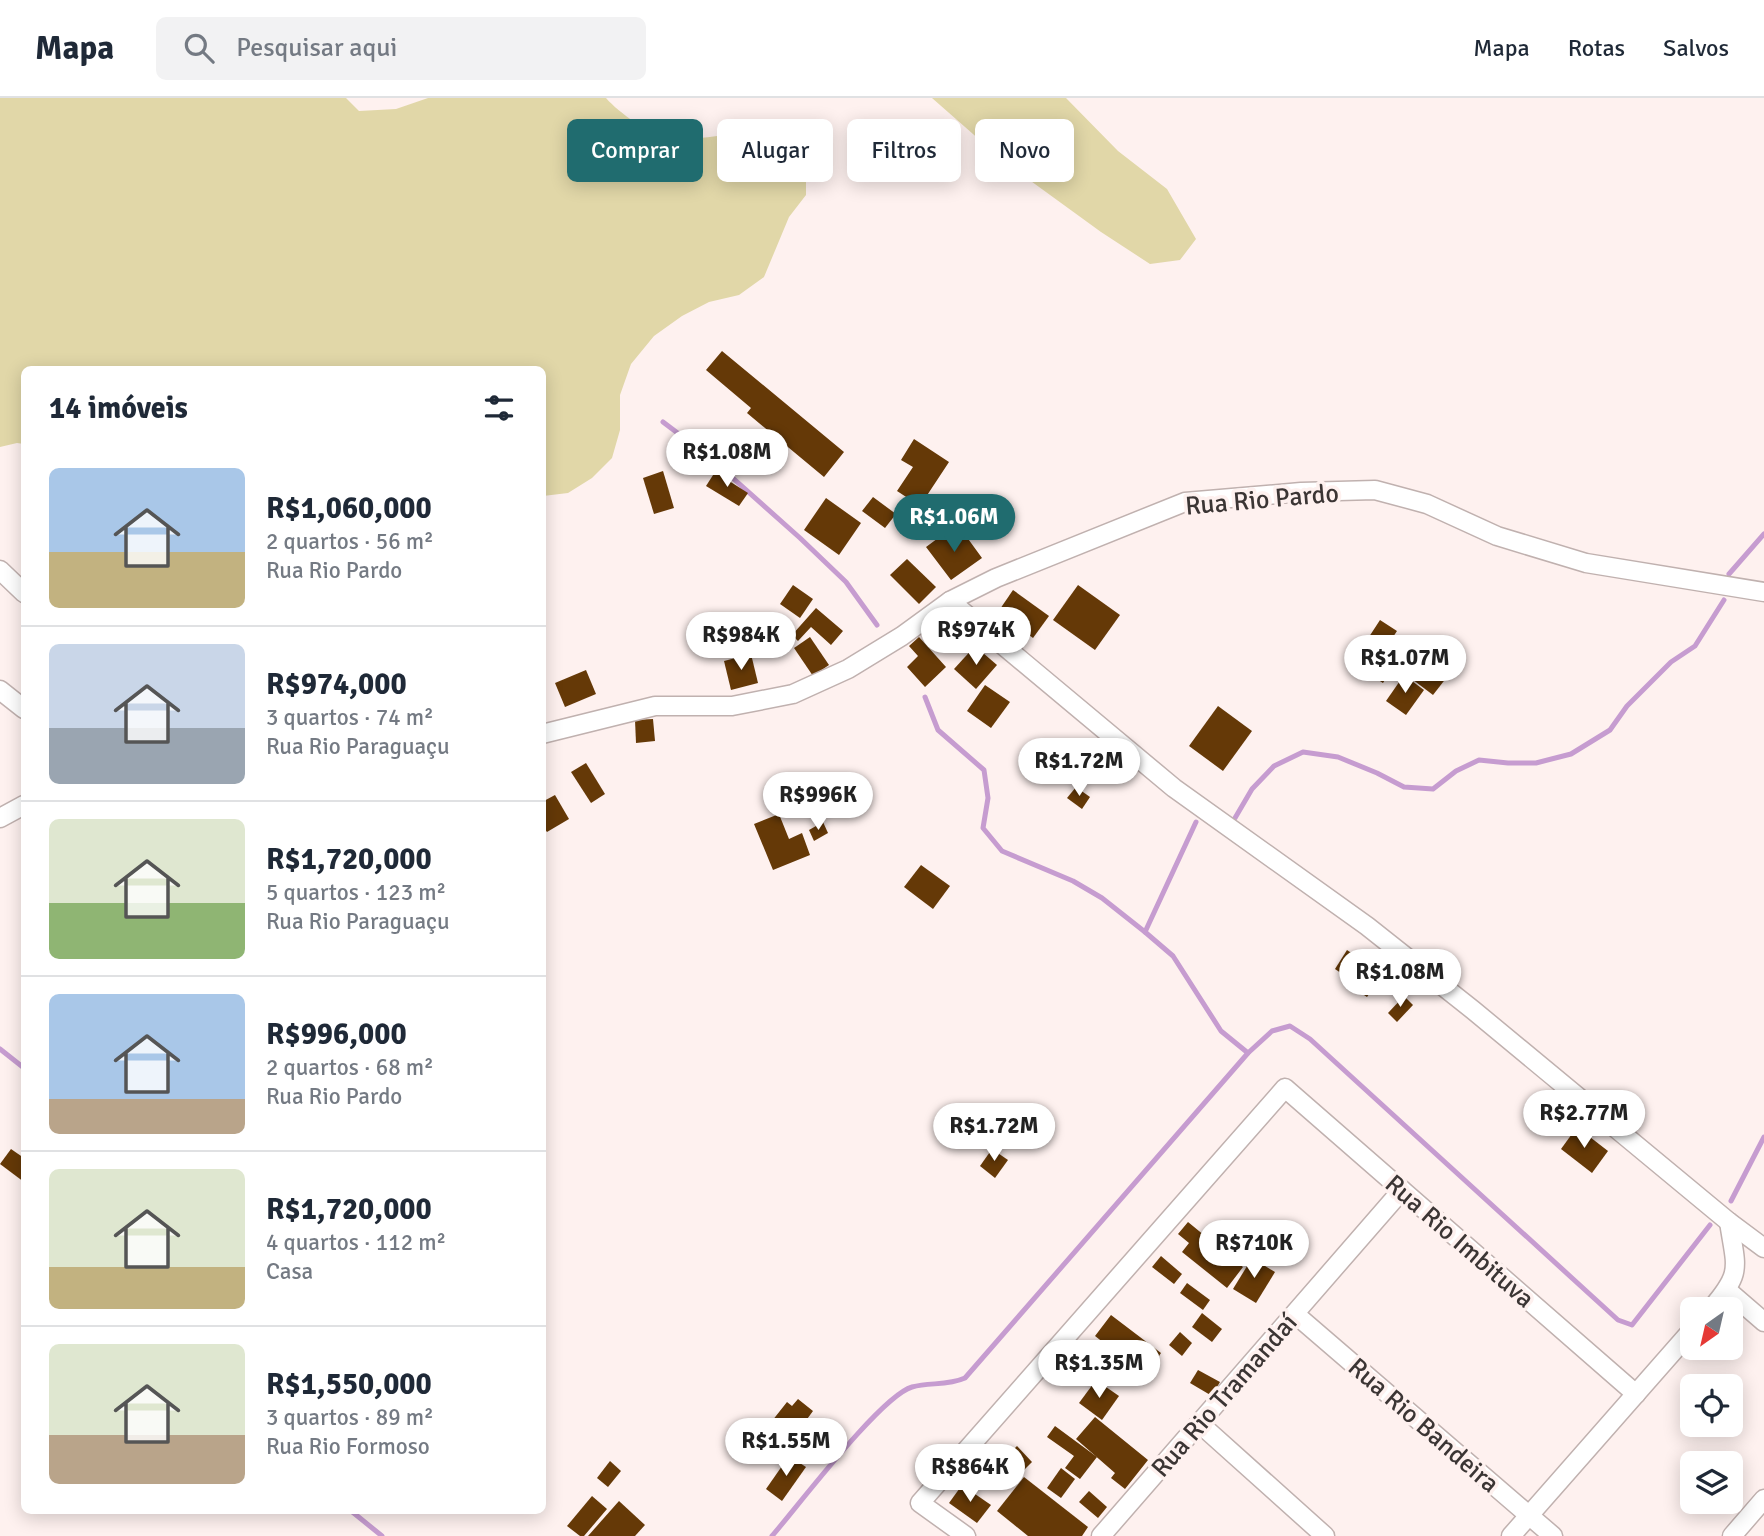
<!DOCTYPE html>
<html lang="pt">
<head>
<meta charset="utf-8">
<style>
	:root { --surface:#fff; --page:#f2f2f3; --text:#1f2937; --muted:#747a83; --line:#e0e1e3; --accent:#206c6f }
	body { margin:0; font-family:Signika,sans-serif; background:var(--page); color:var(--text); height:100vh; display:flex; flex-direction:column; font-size:26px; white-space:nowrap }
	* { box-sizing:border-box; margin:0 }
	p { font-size:23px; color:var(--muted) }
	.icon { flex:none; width:38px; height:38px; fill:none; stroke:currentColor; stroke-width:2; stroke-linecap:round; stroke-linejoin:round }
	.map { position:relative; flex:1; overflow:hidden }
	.details { position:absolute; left:21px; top:268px; width:525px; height:1148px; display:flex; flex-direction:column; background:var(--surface); border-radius:10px; box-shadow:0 4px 18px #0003 }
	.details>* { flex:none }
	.top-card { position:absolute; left:567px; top:21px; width:665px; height:63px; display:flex; gap:14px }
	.needle { width:46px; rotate:214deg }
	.fabs { position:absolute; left:1680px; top:1199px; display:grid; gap:14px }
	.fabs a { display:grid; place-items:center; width:63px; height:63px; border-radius:10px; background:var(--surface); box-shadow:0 4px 18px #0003; font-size:35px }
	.price { position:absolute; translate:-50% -60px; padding:0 16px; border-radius:24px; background:#fff; color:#222; font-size:23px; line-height:46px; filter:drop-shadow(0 2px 4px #0008) }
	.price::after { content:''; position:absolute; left:50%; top:42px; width:21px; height:16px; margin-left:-10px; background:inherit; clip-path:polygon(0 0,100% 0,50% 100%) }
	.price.current { background:var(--accent); color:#fff }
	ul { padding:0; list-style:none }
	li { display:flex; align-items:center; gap:21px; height:175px; padding:0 28px }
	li+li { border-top:2px solid var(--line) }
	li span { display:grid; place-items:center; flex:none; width:196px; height:140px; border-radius:10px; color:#555 }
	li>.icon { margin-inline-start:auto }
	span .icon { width:84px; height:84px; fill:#fffc; stroke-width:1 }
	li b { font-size:30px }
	h2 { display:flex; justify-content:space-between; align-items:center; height:84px; padding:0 28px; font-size:30px }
	.tag { padding:0 24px; border-radius:10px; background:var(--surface); box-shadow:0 4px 18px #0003; font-size:24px; line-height:63px }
	.tag.current { background:var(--accent); color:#fff }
	header { display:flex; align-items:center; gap:42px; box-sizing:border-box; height:98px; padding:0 35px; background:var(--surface); border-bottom:2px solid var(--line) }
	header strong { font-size:33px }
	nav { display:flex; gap:38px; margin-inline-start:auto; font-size:24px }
	.search { width:490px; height:63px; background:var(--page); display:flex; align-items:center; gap:18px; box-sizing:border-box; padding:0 24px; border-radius:10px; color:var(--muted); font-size:26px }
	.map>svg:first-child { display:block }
	.green { fill:#e1d7a8 }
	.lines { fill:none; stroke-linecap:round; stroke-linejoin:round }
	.stream { stroke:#c69cd0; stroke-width:5 }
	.building { fill:#653907 }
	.street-casing { stroke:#c0b1af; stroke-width:21 }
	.street { stroke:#fff; stroke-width:18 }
	.labels { text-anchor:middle; stroke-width:7; stroke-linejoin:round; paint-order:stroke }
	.street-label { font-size:26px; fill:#3b3534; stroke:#fef1ef }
</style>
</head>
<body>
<header>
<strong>Mapa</strong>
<div class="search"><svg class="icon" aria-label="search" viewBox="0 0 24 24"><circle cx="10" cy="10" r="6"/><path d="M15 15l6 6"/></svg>Pesquisar aqui</div>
<nav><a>Mapa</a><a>Rotas</a><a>Salvos</a></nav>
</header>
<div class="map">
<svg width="1764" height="1438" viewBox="0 0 1764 1438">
	<rect width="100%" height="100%" fill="#fef1ef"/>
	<g class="green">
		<path d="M0,0H346L359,13L396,11L428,0H606C619,15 649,36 669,40C692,44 742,34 766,31L806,65V97L789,119L764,179L739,197L709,204L682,218L654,238L631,266L620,297V332L612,360L592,380L568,395L543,398L542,271H24V346L17,345L0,349Z"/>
		<path d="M932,0H1066L1118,53L1167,91L1196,141L1180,162L1150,166L1101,134L1006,65Z"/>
	</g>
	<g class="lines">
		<g class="stream">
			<path d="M663,324L708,358L800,440L846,484L877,527"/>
			<path d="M1729,476L1764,436"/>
			<path d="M925,599L938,632L984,672L988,700L983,730L1002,753L1073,783L1102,800L1145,834"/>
			<path d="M1235,720L1252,691L1274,668L1303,654L1338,659L1377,675L1404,689L1433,691L1456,673L1479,662L1508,665H1536L1571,656L1610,632L1627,608L1671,564L1695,548L1724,502"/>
			<path d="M1196,724L1145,834L1173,858L1221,933L1248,955"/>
			<path d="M0,951L24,970"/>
			<path d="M1731,1103L1764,1039"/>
			<path d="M350,1412L382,1438"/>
			<path d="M772,1438C798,1408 881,1298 912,1289C930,1284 947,1288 965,1280L1248,955L1272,933L1290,928L1310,941L1618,1222L1632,1227L1710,1127"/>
		</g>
	</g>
	<g class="building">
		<path d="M722,253L844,354L824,379L747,315L751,310L706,272Z"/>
		<path d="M914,341L949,364L920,408L897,393L913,369L901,362Z"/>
		<path d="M663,373L674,410L654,416L643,380Z"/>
		<path d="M715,374L748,395L739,408L706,388Z"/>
		<path d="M873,399L896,416L885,430L862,413Z"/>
		<path d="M826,400L861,425L839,457L804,432Z"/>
		<path d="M994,406L1009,417L1004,424L989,413Z"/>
		<path d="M930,411L945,426L931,441L915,426Z"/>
		<path d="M949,432L958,444L966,438L982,460L951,482L926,449Z"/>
		<path d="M907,461L936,489L919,506L890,477Z"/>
		<path d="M793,487L813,501L800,520L780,506Z"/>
		<path d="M1078,487L1120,517L1095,552L1053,522Z"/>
		<path d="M1013,492L1049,518L1033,540L998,514Z"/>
		<path d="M816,510L843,533L831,547L811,529L798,543L792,537Z"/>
		<path d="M753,519L775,533L760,554L739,539Z"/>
		<path d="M1380,522L1397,533L1383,554L1397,562L1383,585L1352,565Z"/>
		<path d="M810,539L829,567L813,578L794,550Z"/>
		<path d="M919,539L946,569L925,589L907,569L918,558L909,548Z"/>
		<path d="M975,548L997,567L976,591L954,571Z"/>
		<path d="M751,556L758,585L731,592L724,563Z"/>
		<path d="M1417,557L1447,579L1433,597L1404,575Z"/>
		<path d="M586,572L596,596L565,609L555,585Z"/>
		<path d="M1404,577L1424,592L1406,617L1386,603Z"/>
		<path d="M985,587L1010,604L991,630L967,613Z"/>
		<path d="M1218,608L1252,633L1223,673L1189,648Z"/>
		<path d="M653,621L655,643L636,645L635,622Z"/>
		<path d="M586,665L605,696L591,705L571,674Z"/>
		<path d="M1076,689L1090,699L1082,711L1067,700Z"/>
		<path d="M555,697L569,721L547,734L542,728V704Z"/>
		<path d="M779,716L789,741L802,735L810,757L773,772L754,726Z"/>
		<path d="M823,724L828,735L814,743L809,732Z"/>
		<path d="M921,767L950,788L933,811L904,789Z"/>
		<path d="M1347,852L1363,863L1351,882L1335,871Z"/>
		<path d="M1370,871L1381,879L1367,899L1355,891Z"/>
		<path d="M1404,898L1413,907L1397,924L1388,915Z"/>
		<path d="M1577,1029L1608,1053L1592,1075L1561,1051Z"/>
		<path d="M11,1051L24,1060V1084L0,1066Z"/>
		<path d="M992,1051L1008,1062L995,1080L980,1068Z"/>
		<path d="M1188,1124L1243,1169L1227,1190L1182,1154L1189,1145L1178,1136Z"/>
		<path d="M1243,1130L1260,1142L1245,1164L1227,1152Z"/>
		<path d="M1161,1158L1182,1176L1174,1186L1152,1169Z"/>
		<path d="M1252,1160L1275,1174L1256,1205L1233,1191Z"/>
		<path d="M1187,1185L1210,1202L1203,1212L1180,1195Z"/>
		<path d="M1202,1215L1222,1231L1212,1244L1192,1229Z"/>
		<path d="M1111,1217L1161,1255L1153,1267L1144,1260L1136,1270L1095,1238Z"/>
		<path d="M1180,1234L1192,1245L1182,1258L1169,1247Z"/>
		<path d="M1198,1272L1220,1284L1212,1298L1190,1285Z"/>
		<path d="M1096,1282L1119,1298L1102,1322L1079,1305Z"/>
		<path d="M798,1301L813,1313L794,1339L772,1323L787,1304L792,1308Z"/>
		<path d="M1095,1319L1148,1362L1125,1391L1111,1380L1115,1375L1076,1341Z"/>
		<path d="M1055,1328L1097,1359L1080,1381L1065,1370L1074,1358L1047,1339Z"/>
		<path d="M1017,1348L1032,1364L1023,1373L1007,1358Z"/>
		<path d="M789,1358L806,1369L782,1403L766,1391Z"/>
		<path d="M610,1363L621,1373L608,1389L597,1380Z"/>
		<path d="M1061,1370L1075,1381L1061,1400L1047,1390Z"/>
		<path d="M1024,1379L1088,1429L1082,1438H1028L997,1413Z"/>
		<path d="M962,1387L991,1407L977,1425L949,1405Z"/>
		<path d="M1089,1393L1107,1409L1098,1420L1079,1404Z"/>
		<path d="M592,1398L607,1411L584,1438H580L567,1428Z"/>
		<path d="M619,1403L645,1427L635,1438H588Z"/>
	</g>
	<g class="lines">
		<defs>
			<g id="street">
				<path d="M0,472L24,495"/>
				<path d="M950,503L1174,690L1367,828L1473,912L1729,1124L1764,1150"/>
				<path d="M0,592L24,611"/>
				<path d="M542,636L655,608H732L793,596L848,571L902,538L950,503L996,480L1185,404L1301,394L1375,392L1427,406L1497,438L1586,465L1764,494"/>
				<path d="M0,720L24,707"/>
				<path d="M1727,1192L1764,1224"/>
				<path d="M1711,1211C1743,1174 1736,1170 1729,1124"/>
				<path d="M1295,1216L1553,1438"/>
				<path d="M1199,1325L1325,1438"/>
				<path d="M966,1438L920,1405L1285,990L1636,1296"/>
				<path d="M1101,1438L1402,1092"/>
				<path d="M1511,1438L1692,1232"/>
				<path d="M1732,1438L1764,1401"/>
			</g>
		</defs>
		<use href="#street" class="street-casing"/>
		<use href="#street" class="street"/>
	</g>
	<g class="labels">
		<g class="street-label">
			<text transform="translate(1262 401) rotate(-5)" y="9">Rua Rio Pardo</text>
			<text transform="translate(1460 1143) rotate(41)" y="9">Rua Rio Imbituva</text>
			<text transform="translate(1224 1297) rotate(-49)" y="9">Rua Rio Tramandaí</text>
			<text transform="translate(1424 1327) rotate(41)" y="9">Rua Rio Bandeira</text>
		</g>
	</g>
</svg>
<div class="fabs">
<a><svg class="needle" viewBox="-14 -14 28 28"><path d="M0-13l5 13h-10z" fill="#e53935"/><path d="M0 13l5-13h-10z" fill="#747a83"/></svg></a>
<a><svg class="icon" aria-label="locate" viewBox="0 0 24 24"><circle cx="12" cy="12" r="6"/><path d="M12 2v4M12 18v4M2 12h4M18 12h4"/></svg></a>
<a><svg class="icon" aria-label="layers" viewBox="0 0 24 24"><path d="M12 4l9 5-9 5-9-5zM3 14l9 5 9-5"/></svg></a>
</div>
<b class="price" style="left:727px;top:391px">R$1.08M</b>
<b class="price current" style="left:954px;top:456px">R$1.06M</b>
<b class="price" style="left:976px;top:569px">R$974K</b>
<b class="price" style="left:741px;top:574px">R$984K</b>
<b class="price" style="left:1405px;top:597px">R$1.07M</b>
<b class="price" style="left:1079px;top:700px">R$1.72M</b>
<b class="price" style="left:818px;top:734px">R$996K</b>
<b class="price" style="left:1400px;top:911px">R$1.08M</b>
<b class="price" style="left:1584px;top:1052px">R$2.77M</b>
<b class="price" style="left:994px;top:1065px">R$1.72M</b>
<b class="price" style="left:1254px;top:1182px">R$710K</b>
<b class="price" style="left:1099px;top:1302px">R$1.35M</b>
<b class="price" style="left:786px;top:1380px">R$1.55M</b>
<b class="price" style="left:970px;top:1406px">R$864K</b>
<div class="top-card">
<a class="tag current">Comprar</a>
<a class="tag">Alugar</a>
<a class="tag">Filtros</a>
<a class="tag">Novo</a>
</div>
<section class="details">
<h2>14 imóveis<svg class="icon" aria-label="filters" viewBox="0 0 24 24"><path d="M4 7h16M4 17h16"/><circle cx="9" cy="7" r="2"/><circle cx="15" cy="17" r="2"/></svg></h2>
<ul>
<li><span style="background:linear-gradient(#a9c7e8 60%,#c2b280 0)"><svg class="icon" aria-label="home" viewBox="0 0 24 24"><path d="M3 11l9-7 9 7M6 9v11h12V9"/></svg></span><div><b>R$1,060,000</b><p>2 quartos · 56 m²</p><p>Rua Rio Pardo</p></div></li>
<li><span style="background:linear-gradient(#c9d6e8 60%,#9aa5b1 0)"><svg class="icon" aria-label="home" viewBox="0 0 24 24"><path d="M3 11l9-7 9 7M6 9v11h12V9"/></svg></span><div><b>R$974,000</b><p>3 quartos · 74 m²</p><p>Rua Rio Paraguaçu</p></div></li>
<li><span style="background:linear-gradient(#dfe7d0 60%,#8fb573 0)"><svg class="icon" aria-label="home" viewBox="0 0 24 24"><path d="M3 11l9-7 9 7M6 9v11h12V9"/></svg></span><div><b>R$1,720,000</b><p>5 quartos · 123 m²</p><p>Rua Rio Paraguaçu</p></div></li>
<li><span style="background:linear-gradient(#a9c7e8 75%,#b9a48a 0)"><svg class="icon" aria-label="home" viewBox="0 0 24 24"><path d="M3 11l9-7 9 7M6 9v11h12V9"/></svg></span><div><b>R$996,000</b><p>2 quartos · 68 m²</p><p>Rua Rio Pardo</p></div></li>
<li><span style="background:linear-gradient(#dfe7d0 70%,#c2b280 0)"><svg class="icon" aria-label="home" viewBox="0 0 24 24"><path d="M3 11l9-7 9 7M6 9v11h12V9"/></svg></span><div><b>R$1,720,000</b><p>4 quartos · 112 m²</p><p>Casa</p></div></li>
<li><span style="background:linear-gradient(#dfe7d0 65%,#b9a48a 0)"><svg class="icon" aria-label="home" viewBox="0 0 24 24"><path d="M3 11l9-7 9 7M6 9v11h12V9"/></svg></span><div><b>R$1,550,000</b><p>3 quartos · 89 m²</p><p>Rua Rio Formoso</p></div></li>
</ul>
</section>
</div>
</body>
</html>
